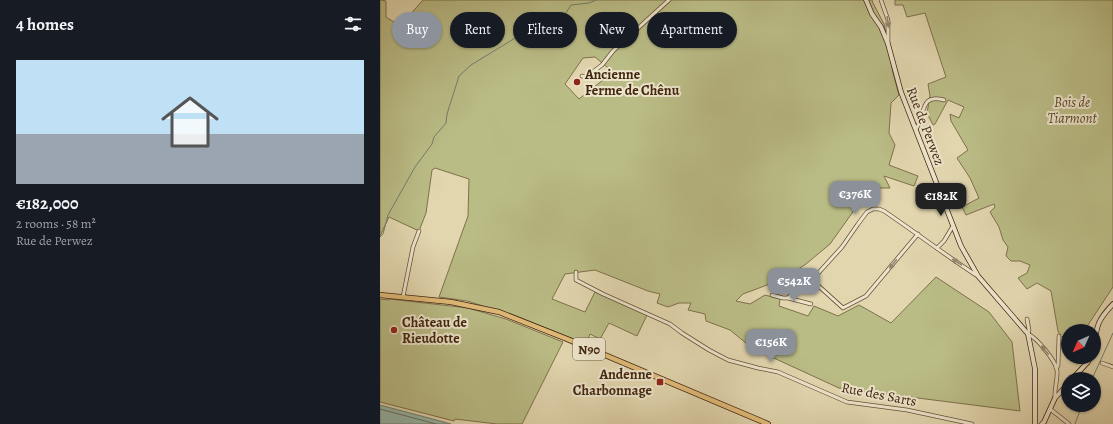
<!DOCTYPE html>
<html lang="en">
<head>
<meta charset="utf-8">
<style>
	:root { --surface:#171b24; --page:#242831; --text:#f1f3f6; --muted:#9ea1a6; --accent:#8c9099 }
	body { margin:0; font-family:Alegreya,serif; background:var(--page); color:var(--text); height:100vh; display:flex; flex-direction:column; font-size:15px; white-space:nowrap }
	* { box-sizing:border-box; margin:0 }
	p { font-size:13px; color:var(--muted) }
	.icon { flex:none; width:22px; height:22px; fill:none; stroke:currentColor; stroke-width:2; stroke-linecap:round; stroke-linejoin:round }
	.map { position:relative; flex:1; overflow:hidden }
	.panel { display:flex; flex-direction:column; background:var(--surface); width:380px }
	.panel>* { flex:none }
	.hud { position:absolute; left:12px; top:12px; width:380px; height:36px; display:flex; gap:8px }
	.needle { width:26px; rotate:225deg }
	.fabs { position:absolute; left:681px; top:324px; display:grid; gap:8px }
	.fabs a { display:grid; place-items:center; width:40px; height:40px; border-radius:50%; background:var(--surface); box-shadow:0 1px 3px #0004; font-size:20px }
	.price { position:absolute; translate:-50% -34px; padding:0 9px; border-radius:8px; background:var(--accent); color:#fff; font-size:13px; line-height:26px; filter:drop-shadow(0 1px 2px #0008) }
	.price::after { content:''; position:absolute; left:50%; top:24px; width:12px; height:9px; margin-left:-6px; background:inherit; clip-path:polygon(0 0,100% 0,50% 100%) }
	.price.current { background:#222; color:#fff }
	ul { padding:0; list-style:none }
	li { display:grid; align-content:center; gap:8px; height:212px; padding:0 16px }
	li span { display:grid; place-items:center; height:124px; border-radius:0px; color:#555 }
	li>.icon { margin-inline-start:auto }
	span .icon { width:72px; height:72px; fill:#fffc; stroke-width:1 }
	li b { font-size:17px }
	h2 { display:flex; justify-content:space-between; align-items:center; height:48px; padding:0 16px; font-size:17px }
	.tag { padding:0 14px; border-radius:18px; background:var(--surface); box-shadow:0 1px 3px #0004; font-size:14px; line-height:36px }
	.tag.current { background:var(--accent); color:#fff }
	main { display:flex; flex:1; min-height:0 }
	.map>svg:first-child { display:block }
	.green { fill:#babc86; stroke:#7e714b; fill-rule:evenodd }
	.water { fill:#95b9ab; stroke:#737e6d }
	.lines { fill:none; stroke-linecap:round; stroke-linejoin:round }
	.shore { stroke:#6b705e; stroke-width:1 }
	.stream { stroke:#737e6d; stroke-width:1 }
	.street-casing { stroke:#695238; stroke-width:4.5 }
	.secondary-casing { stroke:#412610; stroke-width:5.5 }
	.primary-casing { stroke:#412610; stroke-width:6 }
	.street { stroke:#ece4cb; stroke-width:3 }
	.secondary { stroke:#ece4cb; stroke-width:4 }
	.primary { stroke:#e1bb78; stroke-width:4.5 }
	.oneway { fill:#96856e }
	.poi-dot { fill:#8f2418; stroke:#ece4cb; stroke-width:1.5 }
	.labels { text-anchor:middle; stroke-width:4; stroke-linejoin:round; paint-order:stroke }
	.shield { fill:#ece4cb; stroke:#745f48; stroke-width:1 }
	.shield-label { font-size:13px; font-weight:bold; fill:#412610 }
	.poi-label { font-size:14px; font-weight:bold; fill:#412610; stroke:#ece4cb; text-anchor:start }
	.park-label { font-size:14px; font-style:italic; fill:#594428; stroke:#ece4cb }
	.street-label { font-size:14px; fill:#412610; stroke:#ece4cb }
</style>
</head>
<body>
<main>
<section class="panel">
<h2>4 homes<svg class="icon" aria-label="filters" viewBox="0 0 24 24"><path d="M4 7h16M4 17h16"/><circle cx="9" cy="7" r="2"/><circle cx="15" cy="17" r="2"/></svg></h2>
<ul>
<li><span style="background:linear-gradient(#bfe0f5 60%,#9aa5b1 0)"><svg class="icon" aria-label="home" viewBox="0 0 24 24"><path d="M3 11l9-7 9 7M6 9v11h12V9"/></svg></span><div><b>€182,000</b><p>2 rooms · 58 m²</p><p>Rue de Perwez</p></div></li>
</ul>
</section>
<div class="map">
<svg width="733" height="424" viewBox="0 0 733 424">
	<rect width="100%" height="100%" fill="#e2d6af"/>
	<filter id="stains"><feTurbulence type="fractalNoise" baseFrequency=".005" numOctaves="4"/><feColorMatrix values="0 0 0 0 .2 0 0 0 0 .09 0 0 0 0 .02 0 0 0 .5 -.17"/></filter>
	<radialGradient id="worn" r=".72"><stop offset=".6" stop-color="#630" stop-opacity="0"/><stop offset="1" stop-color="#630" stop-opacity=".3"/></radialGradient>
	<g class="green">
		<path d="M0,0L6,1V17L20,26L43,0H492L493,3L504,24L513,73L519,95L511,103L509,133L515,145L509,165L538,176L534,186L504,176L510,188H490L450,244L426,264L403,279L363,294L356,301L370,304L385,295L400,299L399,306L428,316L434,306L458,316L479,305L511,323L556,277L609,312L632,342L640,411L459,388L372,348L350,330L326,321L325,314L308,310L311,303H299L288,307L277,303L280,294L268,291L215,270L185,274L172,299L205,312L215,292L267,315L257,336L229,323L220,339L210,334L206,344L138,317L87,301L59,297L88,216L89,179L55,168L52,170L46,213L39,231L9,217L0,236ZM215,57L233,72L199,99L185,84L203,58Z"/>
		<path d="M515,0H733V287L704,331H688V336L681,337L678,331L671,291L657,283L647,289L638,278L647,273L650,265L640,261H631L626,256L628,247L623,240L619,227L610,212L615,207L614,204L586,215L582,207L599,198L590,178L577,158L588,150L571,121L570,114L579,118L584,107L568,100L555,124L553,125L547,113L550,96L548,84L566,77L545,13L527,17L523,5H515Z"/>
		<path d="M0,299L9,300L10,299L88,308L126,319L183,342L142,424H117L75,419L74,421L0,402Z"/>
	</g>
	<path class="water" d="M0,405L71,424H0Z"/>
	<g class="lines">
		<path class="shore" d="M0,409L56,424"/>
		<g class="stream">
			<path d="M0,237L3,234L8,215L35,167L52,144L54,137L66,123L67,114L79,76L91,65L150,29L173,22L184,16L191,5L209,3L216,0"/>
			<path d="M712,379L733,333"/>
			<path d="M695,424L702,405"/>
		</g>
		<defs>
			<g id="street">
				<path d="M501,0L508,20V43"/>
				<path d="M202,76L206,77L222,65L233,51L289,0"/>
				<path d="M536,129C546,115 539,93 564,100"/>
				<path d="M557,248L564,241L573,226"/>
				<path d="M196,272V280L223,294L290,324L302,333L329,350L348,360L378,368L398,372L467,402L527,410L592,424"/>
				<path d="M432,280L463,308L486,296L538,234"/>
				<path d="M392,295L403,298H408L415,290L423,284L432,280L462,247L478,224L487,212L493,209H499L504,211C535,232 565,255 596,275"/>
				<path d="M23,297L33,247L39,231"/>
				<path d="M408,298L431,304"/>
				<path d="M647,319L649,330L648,334C657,338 675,360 677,370C678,379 674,389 675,398"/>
				<path d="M722,363L733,367"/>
				<path d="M676,368L678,366L679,336"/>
				<path d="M670,409L689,424"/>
			</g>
			<g id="secondary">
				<path d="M486,0L492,14L501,27L508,44L521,92L581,246L598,276L648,334L655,369V424"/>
				<path d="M714,346C717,324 718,320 733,304"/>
				<path d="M692,379L708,362L710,357"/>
				<path d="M662,424L664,422L675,398L688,384"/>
			</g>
			<path id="primary" d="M0,295L71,302L119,312L187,339L388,424"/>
		</defs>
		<use href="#street" class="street-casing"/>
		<use href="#secondary" class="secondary-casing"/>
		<use href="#primary" class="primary-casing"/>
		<use href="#street" class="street"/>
		<use href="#secondary" class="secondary"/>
		<use href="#primary" class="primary"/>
	</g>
	<defs><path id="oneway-solid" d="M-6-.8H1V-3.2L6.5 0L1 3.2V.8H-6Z"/></defs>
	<g class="oneway">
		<use href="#oneway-solid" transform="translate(508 22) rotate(81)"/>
		<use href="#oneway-solid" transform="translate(577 262) rotate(-147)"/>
		<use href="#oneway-solid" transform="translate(513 264) rotate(129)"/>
		<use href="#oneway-solid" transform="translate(665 350) rotate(-128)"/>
	</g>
	<g class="poi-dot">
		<circle cx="197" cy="82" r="4"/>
		<circle cx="14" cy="330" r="4"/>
		<rect x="276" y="378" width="8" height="8" rx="2"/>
	</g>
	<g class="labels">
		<rect class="shield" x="193" y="338" width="32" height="22" rx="3"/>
		<g class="shield-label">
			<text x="209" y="354">N90</text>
		</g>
		<g class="poi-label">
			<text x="205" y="79">Ancienne<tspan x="205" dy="16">Ferme de Chênu</tspan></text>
			<text x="22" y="327">Château de<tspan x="22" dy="16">Rieudotte</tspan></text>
			<text x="272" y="379" text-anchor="end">Andenne<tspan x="272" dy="16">Charbonnage</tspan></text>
		</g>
		<g class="park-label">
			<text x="692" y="107">Bois de<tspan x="692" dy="16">Tiarmont</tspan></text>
		</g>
		<g class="street-label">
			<text transform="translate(546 126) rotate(69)" y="5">Rue de Perwez</text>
			<text transform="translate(499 394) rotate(11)" y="5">Rue des Sarts</text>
		</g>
	</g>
	<rect width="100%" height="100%" filter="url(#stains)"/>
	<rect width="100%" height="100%" fill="url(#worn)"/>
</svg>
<div class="fabs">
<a><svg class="needle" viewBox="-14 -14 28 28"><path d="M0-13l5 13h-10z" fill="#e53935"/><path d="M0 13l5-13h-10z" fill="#9ea1a6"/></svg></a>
<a><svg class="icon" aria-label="layers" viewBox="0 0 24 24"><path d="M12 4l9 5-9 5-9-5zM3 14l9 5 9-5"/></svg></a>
</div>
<b class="price" style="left:475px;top:215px">€376K</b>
<b class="price current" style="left:561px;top:217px">€182K</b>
<b class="price" style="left:414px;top:302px">€542K</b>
<b class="price" style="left:391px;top:363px">€156K</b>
<div class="hud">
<a class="tag current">Buy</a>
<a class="tag">Rent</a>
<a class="tag">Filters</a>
<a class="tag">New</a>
<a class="tag">Apartment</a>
</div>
</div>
</main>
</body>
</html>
